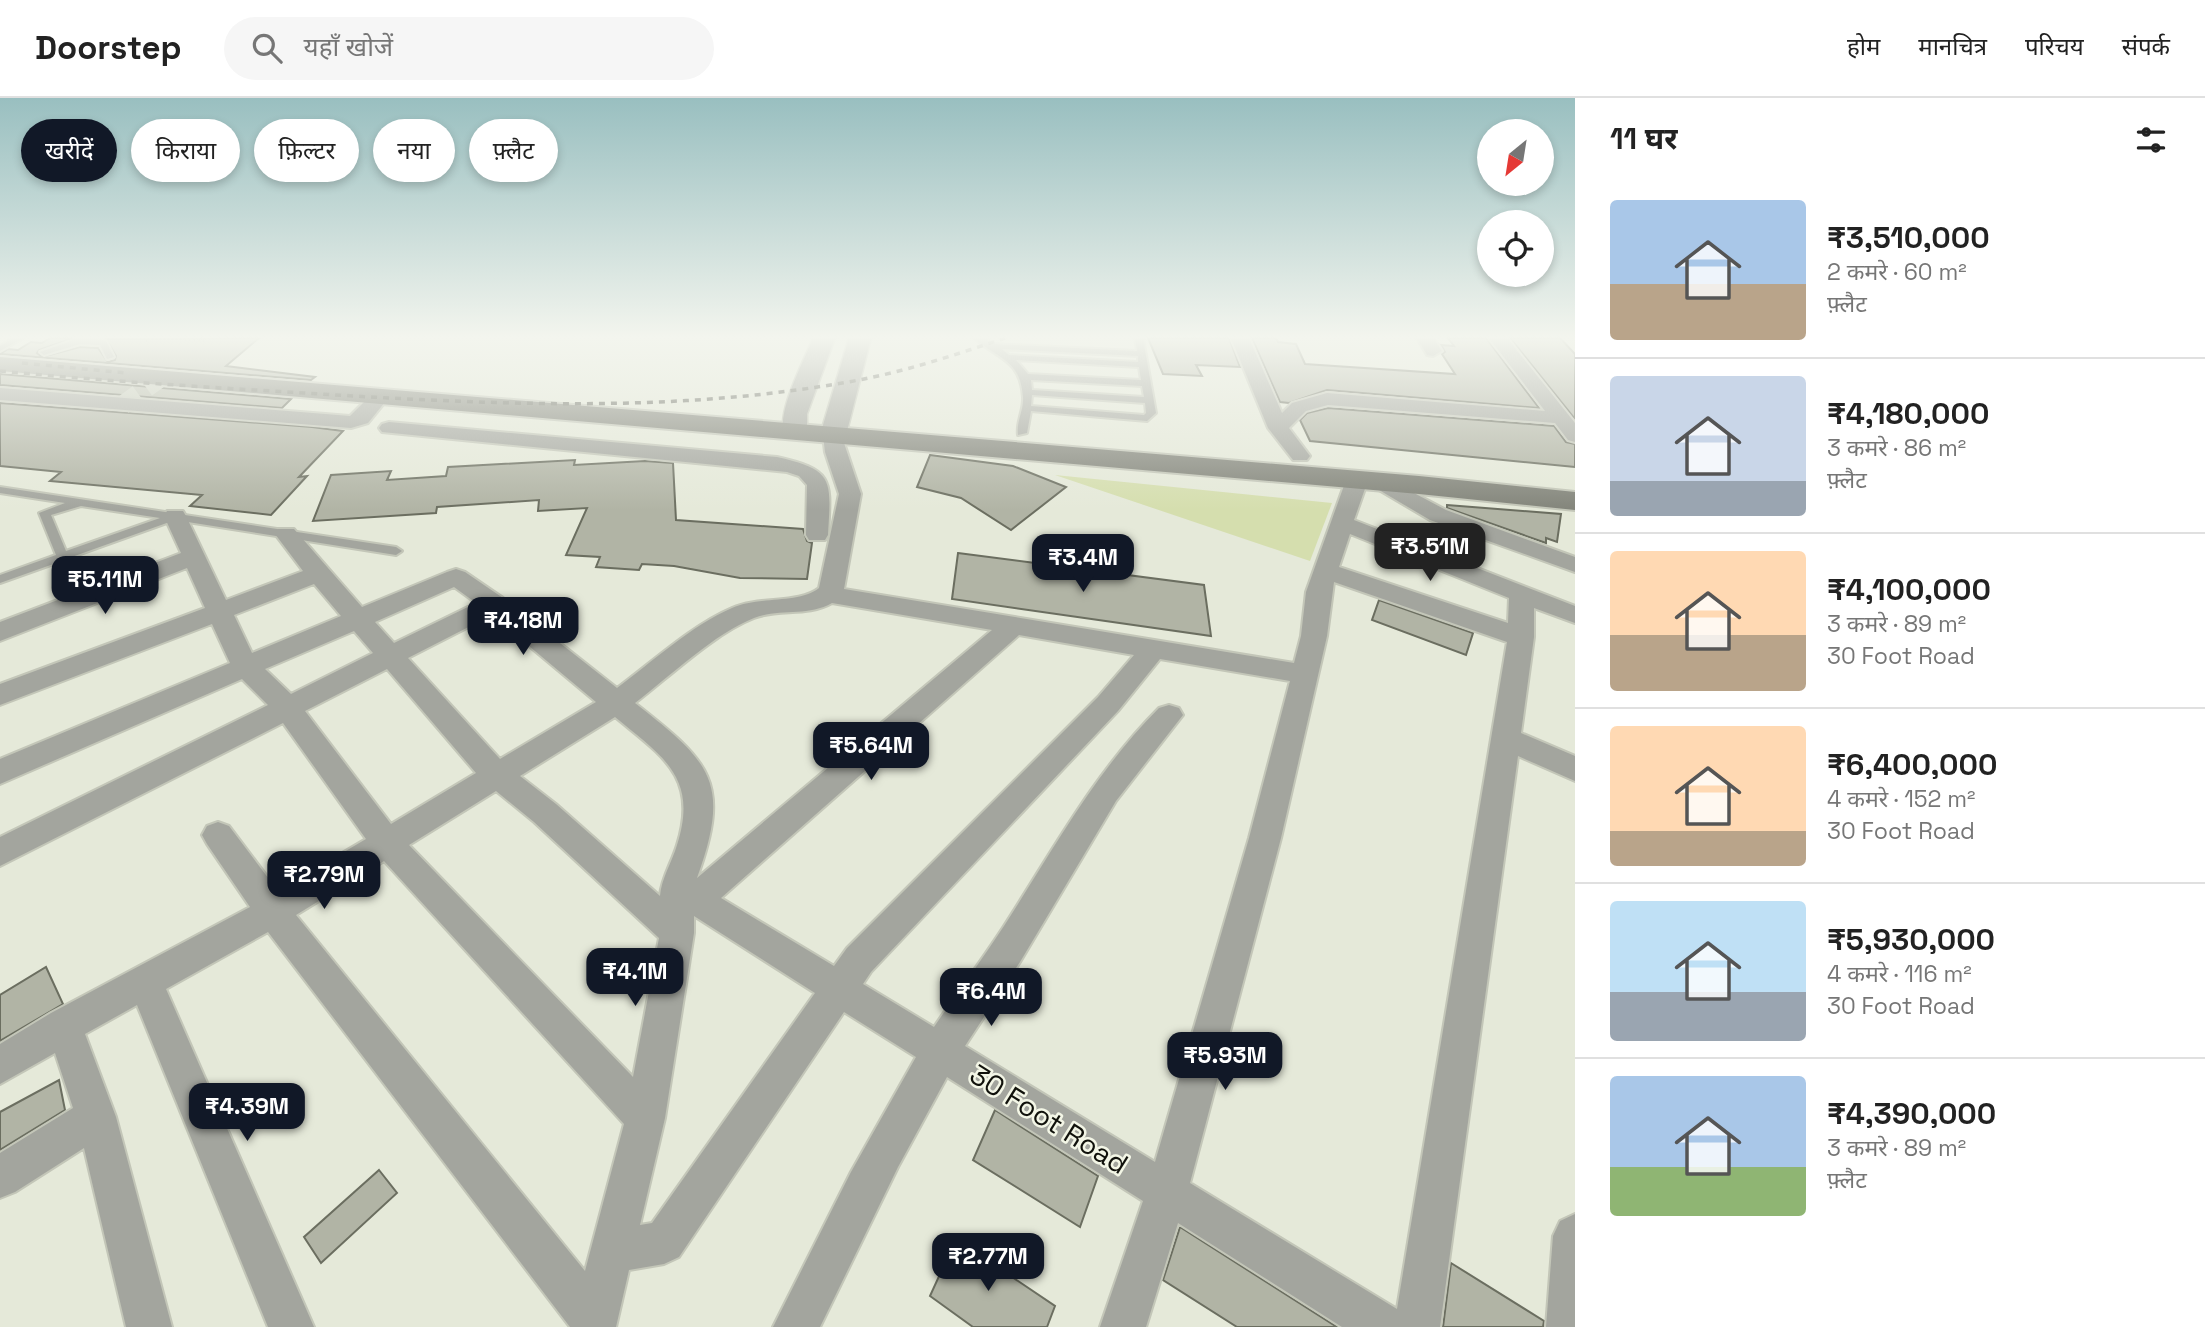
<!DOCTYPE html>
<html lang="hi">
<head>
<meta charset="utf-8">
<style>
	:root { --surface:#fff; --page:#f6f6f6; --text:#222; --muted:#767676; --line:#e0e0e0; --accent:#111827 }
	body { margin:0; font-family:"Space Grotesk","Noto Sans Devanagari",sans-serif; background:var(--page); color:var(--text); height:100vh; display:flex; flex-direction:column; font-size:26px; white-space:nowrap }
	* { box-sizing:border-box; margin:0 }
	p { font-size:23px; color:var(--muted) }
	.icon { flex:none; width:38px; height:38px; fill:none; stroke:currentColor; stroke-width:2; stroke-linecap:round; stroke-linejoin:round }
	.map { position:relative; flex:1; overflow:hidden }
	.panel { display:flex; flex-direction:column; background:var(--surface); width:630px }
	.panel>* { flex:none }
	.hud { position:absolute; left:21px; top:21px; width:665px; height:63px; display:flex; gap:14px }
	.needle { width:46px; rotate:210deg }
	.fabs { position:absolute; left:1477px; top:21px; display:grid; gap:14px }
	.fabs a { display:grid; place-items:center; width:77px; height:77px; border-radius:50%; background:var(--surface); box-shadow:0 4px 10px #0003; font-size:35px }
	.price { position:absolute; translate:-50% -60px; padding:0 16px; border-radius:14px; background:var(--accent); color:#fff; font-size:23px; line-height:46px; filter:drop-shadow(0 2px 4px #0008) }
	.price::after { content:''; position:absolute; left:50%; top:42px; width:21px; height:16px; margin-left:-10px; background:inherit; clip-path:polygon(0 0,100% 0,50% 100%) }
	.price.selected { background:#222; color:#fff }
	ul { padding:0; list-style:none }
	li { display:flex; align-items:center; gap:21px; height:175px; padding:0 35px }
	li+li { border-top:2px solid var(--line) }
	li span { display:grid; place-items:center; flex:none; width:196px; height:140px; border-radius:7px; color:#555 }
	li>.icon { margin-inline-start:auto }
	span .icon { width:84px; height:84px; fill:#fffc; stroke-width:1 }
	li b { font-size:30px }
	h2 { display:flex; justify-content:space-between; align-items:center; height:84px; padding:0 35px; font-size:30px }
	.tag { padding:0 24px; border-radius:32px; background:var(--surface); box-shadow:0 4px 10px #0003; font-size:24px; line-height:63px }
	.tag.selected { background:var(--accent); color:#fff }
	header { display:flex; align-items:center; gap:42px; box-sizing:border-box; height:98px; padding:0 35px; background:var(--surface); border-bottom:2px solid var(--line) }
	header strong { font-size:33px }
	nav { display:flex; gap:38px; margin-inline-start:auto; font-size:24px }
	.search { width:490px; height:63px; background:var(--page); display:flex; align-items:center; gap:18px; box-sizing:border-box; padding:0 24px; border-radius:38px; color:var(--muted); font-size:26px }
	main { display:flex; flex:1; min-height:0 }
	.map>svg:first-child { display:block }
	.green { fill:#d5deae }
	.building { fill:#b1b4a5; stroke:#6b6e60; stroke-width:2 }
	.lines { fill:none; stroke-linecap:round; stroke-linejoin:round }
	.minor-tunnel { stroke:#c5c9ba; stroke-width:19; stroke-dasharray:19 10; stroke-linecap:butt }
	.service-casing { stroke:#c3c6b8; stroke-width:4 }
	.minor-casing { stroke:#c3c6b8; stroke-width:4 }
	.tertiary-casing { stroke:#c3c6b8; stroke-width:3 }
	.secondary-casing { stroke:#c3c6b8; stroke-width:4 }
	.path { stroke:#717469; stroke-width:2.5; stroke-dasharray:1 3.5; stroke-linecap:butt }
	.service { fill:#a3a59e; fill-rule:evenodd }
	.minor { fill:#a3a59e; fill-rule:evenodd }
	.tertiary { fill:#a3a59e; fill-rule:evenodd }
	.secondary { fill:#83857b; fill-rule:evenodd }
	.rail { stroke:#696b61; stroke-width:3.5; stroke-dasharray:6 6; stroke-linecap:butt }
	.labels { text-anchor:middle; stroke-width:5; stroke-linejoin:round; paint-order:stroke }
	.near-street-label { font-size:28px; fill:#10110b; stroke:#f3f6e6 }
</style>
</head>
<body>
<header>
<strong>Doorstep</strong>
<div class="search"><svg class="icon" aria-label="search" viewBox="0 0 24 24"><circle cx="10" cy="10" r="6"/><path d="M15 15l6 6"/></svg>यहाँ खोजें</div>
<nav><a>होम</a><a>मानचित्र</a><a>परिचय</a><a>संपर्क</a></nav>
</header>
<main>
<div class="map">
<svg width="1575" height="1229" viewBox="0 0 1575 1229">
	<rect width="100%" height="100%" fill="#e5e9d9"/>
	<path class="green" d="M1055,377L1332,405L1310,463Z"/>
	<g class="building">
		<path d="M50,240H73L39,252L37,255L42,259L80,249L98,250L108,264L115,262L116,258L106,241L259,240L226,268L315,279L311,282L0,256L8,251L18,252L31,244L42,245Z"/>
		<path d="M1148,240H1229L1240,269L1196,267L1202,278L1163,276Z"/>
		<path d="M1252,240H1276L1278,244L1296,246L1305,266L1455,276L1442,256L1445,254L1441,247L1454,248L1448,240H1486L1539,310L1327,292L1289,305L1280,304Z"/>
		<path d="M1510,240H1560L1575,256V321Z"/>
		<path d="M0,276L291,301L282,310L0,287Z"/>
		<path d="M0,305L312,329L343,333L299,379L307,378L271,417L190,408L202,397L50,383L61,374L0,368Z"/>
		<path d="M1328,310L1554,328L1566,344L1575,346V369L1310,343L1300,322L1307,315Z"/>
		<path d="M930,357L1013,368L1066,389L1011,432L961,400L917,389Z"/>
		<path d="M575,362L574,367L645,363L673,365L676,422L803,431L807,443L812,445L807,481L740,480L674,468L642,466L639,472L596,469L600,459L566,457L587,410L538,413L539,402L437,409L436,415L313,423L331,377L391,373L387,382L446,378L448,369Z"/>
		<path d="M1447,407L1561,416L1557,444L1546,440V445L1447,410Z"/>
		<path d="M958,455L1204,487L1211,538L952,501Z"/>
		<path d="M1379,502L1473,535L1466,557L1372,522Z"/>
		<path d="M46,869L63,906L0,943V897Z"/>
		<path d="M59,982L65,1012L0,1052V1014Z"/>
		<path d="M995,1012L1098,1078L1080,1129L973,1062Z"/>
		<path d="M379,1072L397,1095L321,1165L304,1139Z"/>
		<path d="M1180,1129L1337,1229H1237L1163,1182Z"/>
		<path d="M956,1141L1055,1208L1047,1229H973L930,1198Z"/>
		<path d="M1451,1165L1544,1223L1543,1229H1443Z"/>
	</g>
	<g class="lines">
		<path class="minor-tunnel" d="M123,307L160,280"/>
		<defs>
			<g id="service">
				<path d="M14,240H23L0,253V248Z"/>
				<path d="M80,240L106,243L114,259L107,261L100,247L80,246L44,257L40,254Z"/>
				<path d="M974,240H984L993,246L1137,253L1135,240H1143L1156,315L1147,323L1031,313L1027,335L1018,337C1016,324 1024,312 1023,299C1020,261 999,262 974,240ZM1002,251L1138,258V264L1009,257ZM1016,262L1139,269L1141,282L1028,276ZM1031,282L1142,288L1144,299L1032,292ZM1032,297L1145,305L1146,315L1144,317L1031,308Z"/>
				<path d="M0,389L396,449L402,453L396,457L175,422L69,460L87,503L81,507L75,503L59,464L0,485V477L56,457L39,415L65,405L0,395ZM81,408L160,420L66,453L51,417Z"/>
			</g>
			<g id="minor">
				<path d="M1231,240H1249L1282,315L1292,305L1327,295L1545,313L1489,240H1507L1575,325V344L1568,342L1555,325L1328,307L1306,313L1289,330L1310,358L1307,362H1293L1268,330Z"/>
				<path d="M1417,240H1433L1442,253L1433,258L1427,257Z"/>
				<path d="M0,290L350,318L374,294H388L390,298L368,325L351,330L0,302Z"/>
				<path d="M389,324L777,359C835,372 831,382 828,437L825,442H809L806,437L807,387L799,378L787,374L382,334L379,330L382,326Z"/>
				<path d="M833,331L840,333L861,396L844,491L1294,565L1301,538L1306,494L1346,382L1349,377H1365L1368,382L1354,422L1575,508V525L1534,510V539L1521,635L1575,658V683L1518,658L1440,1229H1342L1178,1125L1146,1229H1100L1143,1103L947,979L898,1069L820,1229H773L851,1074L916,959L844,914L679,1159L664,1166L629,1172L616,1229H570L268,834L166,891L314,1229H268L137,907L85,936L116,1019L172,1229H126L84,1050L15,1094L0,1100V1055L73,1010L55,955L0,986V946L51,915L250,809L207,746L202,737L207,728L218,724L229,728L278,793L366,741L283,625L0,768V739L268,607L242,581L0,686V661L230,565L212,526L0,607V586L205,510L187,470L0,543V524L181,455L164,418L167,413H183L186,418L226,502L303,473L275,436L278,431H294L362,509L447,474L456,471L465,474L503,500L617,590C652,564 692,527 732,510C759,498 799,506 819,490L839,396L825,354L823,337L826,333ZM1350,436L1509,500L1508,525L1339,469ZM1334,484L1507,544L1397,1211L1190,1085L1281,740L1327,538ZM314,486L341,518L252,555L234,517ZM454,489L476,505L394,545L375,524ZM832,505L992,532L697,780C732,683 710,664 635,605C669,579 715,535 754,520C779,510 807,519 832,505ZM492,517L596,604L500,661L408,560ZM354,533L373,555L291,596L265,571ZM1019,537L1134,557L1098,599L847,850L834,868L721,800ZM1160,561L1290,583L1249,740L1155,1064L965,948L1020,864L1116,703L1183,617L1179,610L1169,607L1159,610C1095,674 1053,752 1004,828C982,862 957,895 934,929L863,886L871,874L1118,613ZM387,571L476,675L391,726L305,613ZM615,619C662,658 699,679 677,747C672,764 661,781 660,798L556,706L520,678ZM496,693L534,724L659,840L633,979L409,747ZM384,763L624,1026L585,1173L296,817ZM694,818L815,895L652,1125L640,1127L665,1020L694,835Z"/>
				<path d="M1382,378L1446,412L1575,459V474L1430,422L1374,389L1371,384L1374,379Z"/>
				<path d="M1575,1116V1229H1546L1553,1138L1560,1123Z"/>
			</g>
			<g id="tertiary">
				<path d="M813,240H835L807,316V334L804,339L795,341L786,339C773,320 805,261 813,240Z"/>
				<path d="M849,240H871L846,337L842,342L833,345L824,342L820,337Z"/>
			</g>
			<path id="secondary" d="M0,259L1419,378L1575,394V412L1419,396L0,273Z"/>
		</defs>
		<use href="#service" class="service-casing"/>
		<use href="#minor" class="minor-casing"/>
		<use href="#tertiary" class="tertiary-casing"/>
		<use href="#secondary" class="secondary-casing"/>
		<g class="path">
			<path d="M201,240H208"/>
			<path d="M176,241L205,243"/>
			<path d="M146,243L149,241"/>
		</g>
		<use href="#service" class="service"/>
		<use href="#minor" class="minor"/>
		<use href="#tertiary" class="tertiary"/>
		<use href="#secondary" class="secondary"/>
		<g class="rail">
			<path d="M22,265L127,275"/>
			<path d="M0,273C112,284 225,290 337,297C506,307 675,314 842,285C898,276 952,258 1005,240"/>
		</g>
	</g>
	<linearGradient id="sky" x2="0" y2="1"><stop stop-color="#99bfc0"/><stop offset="0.58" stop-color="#f3f5ee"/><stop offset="1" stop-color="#f3f5ee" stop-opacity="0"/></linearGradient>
	<rect width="1575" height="412" fill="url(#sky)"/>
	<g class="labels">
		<g class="near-street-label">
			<text transform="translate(1049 1021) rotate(32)" y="10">30 Foot Road</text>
		</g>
	</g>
</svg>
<div class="fabs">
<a><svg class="needle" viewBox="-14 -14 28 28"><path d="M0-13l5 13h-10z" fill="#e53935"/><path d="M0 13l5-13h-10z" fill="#767676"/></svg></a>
<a><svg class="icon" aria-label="locate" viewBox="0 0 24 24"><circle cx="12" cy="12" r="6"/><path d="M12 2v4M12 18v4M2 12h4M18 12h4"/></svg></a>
</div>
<b class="price selected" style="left:1430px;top:485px">₹3.51M</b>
<b class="price" style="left:1083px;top:496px">₹3.4M</b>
<b class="price" style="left:105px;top:518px">₹5.11M</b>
<b class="price" style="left:523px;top:559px">₹4.18M</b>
<b class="price" style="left:871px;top:684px">₹5.64M</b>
<b class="price" style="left:324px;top:813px">₹2.79M</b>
<b class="price" style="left:635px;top:910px">₹4.1M</b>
<b class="price" style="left:991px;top:930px">₹6.4M</b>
<b class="price" style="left:1225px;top:994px">₹5.93M</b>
<b class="price" style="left:247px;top:1045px">₹4.39M</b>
<b class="price" style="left:988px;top:1195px">₹2.77M</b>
<div class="hud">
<a class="tag selected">खरीदें</a>
<a class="tag">किराया</a>
<a class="tag">फ़िल्टर</a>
<a class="tag">नया</a>
<a class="tag">फ़्लैट</a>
</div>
</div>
<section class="panel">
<h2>11 घर<svg class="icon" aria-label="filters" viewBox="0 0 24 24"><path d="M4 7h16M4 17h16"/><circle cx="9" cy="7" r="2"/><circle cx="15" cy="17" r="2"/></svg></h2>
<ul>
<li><span style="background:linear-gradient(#a9c7e8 60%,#b9a48a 0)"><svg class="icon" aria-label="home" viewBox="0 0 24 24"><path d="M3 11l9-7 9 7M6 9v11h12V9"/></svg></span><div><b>₹3,510,000</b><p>2 कमरे · 60 m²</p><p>फ़्लैट</p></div></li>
<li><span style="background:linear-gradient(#c9d6e8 75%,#9aa5b1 0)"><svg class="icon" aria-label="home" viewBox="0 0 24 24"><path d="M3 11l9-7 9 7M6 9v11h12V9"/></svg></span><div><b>₹4,180,000</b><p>3 कमरे · 86 m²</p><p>फ़्लैट</p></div></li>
<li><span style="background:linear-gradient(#ffd9b3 60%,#b9a48a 0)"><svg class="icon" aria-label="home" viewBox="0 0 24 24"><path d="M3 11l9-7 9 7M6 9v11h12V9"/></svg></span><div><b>₹4,100,000</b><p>3 कमरे · 89 m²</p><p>30 Foot Road</p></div></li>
<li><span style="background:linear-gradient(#ffd9b3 75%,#b9a48a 0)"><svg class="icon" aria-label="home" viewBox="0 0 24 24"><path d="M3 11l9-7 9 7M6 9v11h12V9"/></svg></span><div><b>₹6,400,000</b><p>4 कमरे · 152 m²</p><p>30 Foot Road</p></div></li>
<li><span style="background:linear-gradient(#bfe0f5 65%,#9aa5b1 0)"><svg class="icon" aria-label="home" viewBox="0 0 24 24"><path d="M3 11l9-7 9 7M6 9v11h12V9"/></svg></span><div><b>₹5,930,000</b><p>4 कमरे · 116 m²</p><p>30 Foot Road</p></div></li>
<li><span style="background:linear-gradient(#a9c7e8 65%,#8fb573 0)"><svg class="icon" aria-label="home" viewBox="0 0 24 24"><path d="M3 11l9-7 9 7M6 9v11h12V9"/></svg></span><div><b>₹4,390,000</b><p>3 कमरे · 89 m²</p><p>फ़्लैट</p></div></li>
</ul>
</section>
</main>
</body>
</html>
